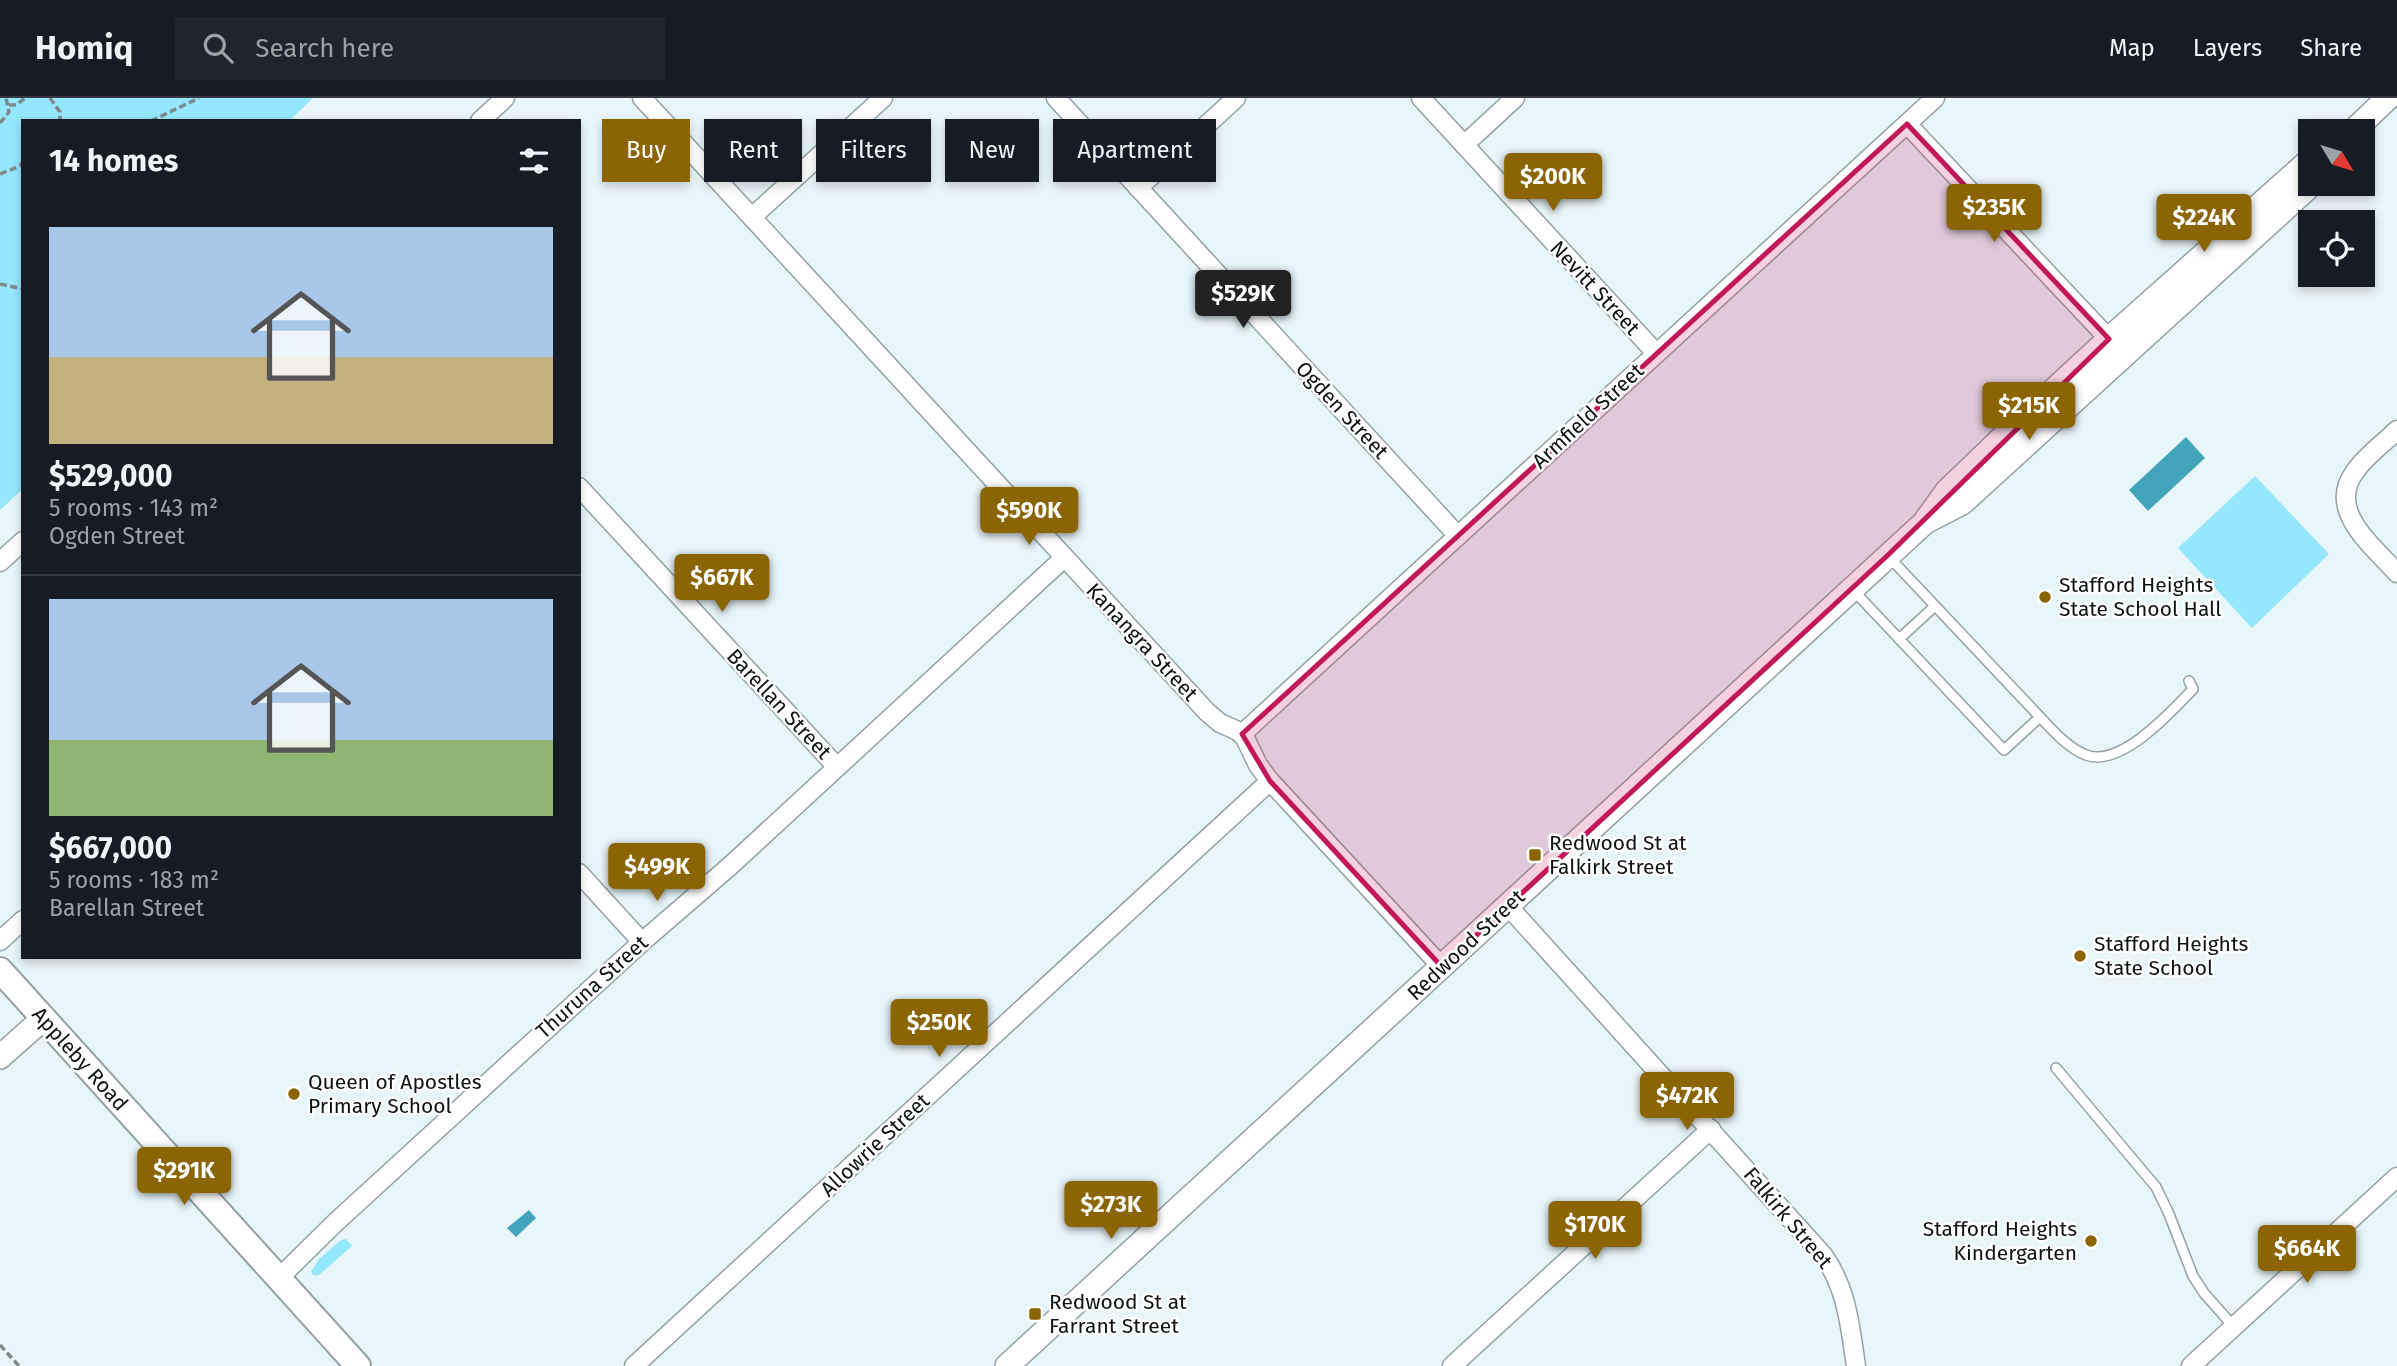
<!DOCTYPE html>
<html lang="en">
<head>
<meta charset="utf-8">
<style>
	:root { --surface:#171b24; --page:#20242c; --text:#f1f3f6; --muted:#9ea1a6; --line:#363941; --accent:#8b6404 }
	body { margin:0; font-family:"Fira Sans",sans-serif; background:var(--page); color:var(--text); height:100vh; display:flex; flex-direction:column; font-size:26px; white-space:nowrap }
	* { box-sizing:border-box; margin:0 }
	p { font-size:23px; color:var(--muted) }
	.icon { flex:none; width:38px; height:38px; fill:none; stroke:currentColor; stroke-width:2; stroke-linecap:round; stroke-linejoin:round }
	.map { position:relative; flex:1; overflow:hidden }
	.sheet { position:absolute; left:21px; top:21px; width:560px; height:840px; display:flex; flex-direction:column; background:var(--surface); border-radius:0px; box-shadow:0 4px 10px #0003 }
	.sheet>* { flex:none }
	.hud { position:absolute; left:602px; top:21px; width:665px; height:63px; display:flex; gap:14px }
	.needle { width:46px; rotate:128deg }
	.buttons { position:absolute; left:2298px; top:21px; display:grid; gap:14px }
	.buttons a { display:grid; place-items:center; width:77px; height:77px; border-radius:0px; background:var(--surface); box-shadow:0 4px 10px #0003; font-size:35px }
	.price { position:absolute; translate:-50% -60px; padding:0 16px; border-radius:7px; background:var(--accent); color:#fff; font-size:23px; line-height:46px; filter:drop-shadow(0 2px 4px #0008) }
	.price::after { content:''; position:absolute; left:50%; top:42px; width:21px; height:16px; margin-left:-10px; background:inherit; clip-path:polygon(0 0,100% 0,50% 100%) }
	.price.current { background:#222; color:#fff }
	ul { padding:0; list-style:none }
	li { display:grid; align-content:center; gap:14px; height:371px; padding:0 28px }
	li+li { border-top:2px solid var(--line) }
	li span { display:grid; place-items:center; height:217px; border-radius:0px; color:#555 }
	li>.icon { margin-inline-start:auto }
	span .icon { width:126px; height:126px; fill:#fffc; stroke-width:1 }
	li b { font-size:30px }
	h2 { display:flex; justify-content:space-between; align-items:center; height:84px; padding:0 28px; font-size:30px }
	.chip { padding:0 24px; border-radius:0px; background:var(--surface); box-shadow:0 4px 10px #0003; font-size:24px; line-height:63px }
	.chip.current { background:var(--accent); color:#fff }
	header { display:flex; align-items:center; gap:42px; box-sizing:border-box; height:98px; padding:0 35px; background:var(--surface); border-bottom:2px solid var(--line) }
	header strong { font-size:33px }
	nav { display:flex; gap:38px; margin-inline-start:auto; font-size:24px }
	.search { width:490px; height:63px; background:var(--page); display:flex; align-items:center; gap:18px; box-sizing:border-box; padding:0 24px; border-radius:0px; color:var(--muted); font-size:26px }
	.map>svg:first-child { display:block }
	.green { fill:#94e7fc }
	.water { fill:#42a4bb }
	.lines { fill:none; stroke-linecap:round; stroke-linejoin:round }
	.service-casing { stroke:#95a1a5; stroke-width:12 }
	.minor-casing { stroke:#95a1a5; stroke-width:21 }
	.tertiary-casing { stroke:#95a1a5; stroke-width:26 }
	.secondary-casing { stroke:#95a1a5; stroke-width:28 }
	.path { stroke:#80898b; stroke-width:3.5; stroke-dasharray:7 3.5; stroke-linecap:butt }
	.service { stroke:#fff; stroke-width:9 }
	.minor { stroke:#fff; stroke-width:18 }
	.tertiary { stroke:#fff; stroke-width:23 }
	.secondary { stroke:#fff; stroke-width:24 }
	.marked { fill:#c2185b; fill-opacity:0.2; stroke:#c2185b; stroke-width:5; stroke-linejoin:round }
	.poi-dot { fill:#8b6404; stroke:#fff; stroke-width:2.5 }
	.labels { text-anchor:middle; stroke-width:5; stroke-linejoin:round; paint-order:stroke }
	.street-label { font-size:21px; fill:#0d1213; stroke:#fff }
	.poi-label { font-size:21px; fill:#0d1213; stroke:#fff; text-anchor:start }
</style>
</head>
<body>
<header>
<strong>Homiq</strong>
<div class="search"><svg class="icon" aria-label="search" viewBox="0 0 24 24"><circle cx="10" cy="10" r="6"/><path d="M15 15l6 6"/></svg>Search here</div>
<nav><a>Map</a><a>Layers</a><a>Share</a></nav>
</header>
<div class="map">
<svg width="2397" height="1268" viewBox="0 0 2397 1268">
	<rect width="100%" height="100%" fill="#e8f5f9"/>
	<g class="green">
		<path d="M0,0H313L289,23H23V391L0,412Z"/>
		<path d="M2255,378L2329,456L2252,530L2178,450Z"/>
		<path d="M346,1141L352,1148L318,1178L313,1177L311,1174L318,1162L341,1142Z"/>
	</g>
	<g class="water">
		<path d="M2186,339L2205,360L2148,413L2129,392Z"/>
		<path d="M529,1112L536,1120L516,1139L507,1130Z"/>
	</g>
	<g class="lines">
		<defs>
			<g id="service">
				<path d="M1853,492L2004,652L2040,619L1889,459"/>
				<path d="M1899,541L1935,508"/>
				<path d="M2040,619C2053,633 2068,650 2086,657C2121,670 2172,613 2193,591L2189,583"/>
				<path d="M2056,970L2156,1089L2169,1116L2193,1178L2204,1195L2234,1229"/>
			</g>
			<g id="minor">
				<path d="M642,0L1207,614L1220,625L1238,633L1245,640L1258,667L1270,683L1442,869"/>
				<path d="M1056,0L1458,438"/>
				<path d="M1421,0L1656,255"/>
				<path d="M480,23L505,0"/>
				<path d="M1907,26L2109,241"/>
				<path d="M1464,47L1515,0"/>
				<path d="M1138,90L1236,0"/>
				<path d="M752,119L883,0"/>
				<path d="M2397,332C2383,346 2365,358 2354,375C2327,413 2373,448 2397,475"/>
				<path d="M579,389L837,669"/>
				<path d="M0,464L23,443"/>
				<path d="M1242,636L1935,0"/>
				<path d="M579,775L642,844"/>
				<path d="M1508,808L1823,1157C1847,1190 1850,1228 1856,1268"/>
				<path d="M0,843L23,822"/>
				<path d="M279,1180L336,1124L642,844L730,768L1064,460"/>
				<path d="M634,1268L1270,683"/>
				<path d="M1452,1268L1711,1031"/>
				<path d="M2191,1268L2397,1079"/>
			</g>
			<g id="tertiary">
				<path d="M2353,33L2388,0"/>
				<path d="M1929,422L1962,405L2312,86"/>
				<path d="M0,959L44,920"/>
				<path d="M1007,1268L1924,425L1947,393L2002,340L2109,241L2310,62"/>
			</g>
			<path id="secondary" d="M0,872L358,1268"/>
		</defs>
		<use href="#service" class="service-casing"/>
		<use href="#minor" class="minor-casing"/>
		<use href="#tertiary" class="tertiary-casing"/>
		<use href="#secondary" class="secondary-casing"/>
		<g class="path">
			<path d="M50,0L60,14V23"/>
			<path d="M9,7H16L25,0"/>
			<path d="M151,23L199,0"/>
			<path d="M0,25L9,14L6,0"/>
			<path d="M0,76L20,68L23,63"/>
			<path d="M0,186L23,191"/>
			<path d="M0,1247L19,1268"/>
		</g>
		<use href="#service" class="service"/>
		<use href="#minor" class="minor"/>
		<use href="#tertiary" class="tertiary"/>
		<use href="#secondary" class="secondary"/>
	</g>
	<path class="marked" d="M1907,26L2109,241L1888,457L1442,869L1270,683L1242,636Z"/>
	<g class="poi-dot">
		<circle cx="2045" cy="499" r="7"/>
		<rect x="1528" y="750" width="14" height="14" rx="3.5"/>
		<circle cx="2080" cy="858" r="7"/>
		<circle cx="294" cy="996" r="7"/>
		<circle cx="2091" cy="1143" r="7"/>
		<rect x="1028" y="1209" width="14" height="14" rx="3.5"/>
	</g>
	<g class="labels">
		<g class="street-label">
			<text transform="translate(1595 190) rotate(47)" y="7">Nevitt Street</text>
			<text transform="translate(1342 312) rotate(47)" y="7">Ogden Street</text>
			<text transform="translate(1588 318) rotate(-43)" y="7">Armfield Street</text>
			<text transform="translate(1142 544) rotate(47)" y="7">Kanangra Street</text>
			<text transform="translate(779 606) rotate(47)" y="7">Barellan Street</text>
			<text transform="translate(1466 847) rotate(-43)" y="7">Redwood Street</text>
			<text transform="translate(592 889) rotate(-42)" y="7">Thuruna Street</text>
			<text transform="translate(80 961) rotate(48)" y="7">Appleby Road</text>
			<text transform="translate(875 1047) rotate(-43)" y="7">Allowrie Street</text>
			<text transform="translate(1788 1120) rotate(50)" y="7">Falkirk Street</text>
		</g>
		<g class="poi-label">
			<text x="2059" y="494">Stafford Heights<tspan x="2059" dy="24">State School Hall</tspan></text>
			<text x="1549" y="752">Redwood St at<tspan x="1549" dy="24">Falkirk Street</tspan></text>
			<text x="2094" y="853">Stafford Heights<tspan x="2094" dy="24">State School</tspan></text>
			<text x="308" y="991">Queen of Apostles<tspan x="308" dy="24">Primary School</tspan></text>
			<text x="2077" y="1138" text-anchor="end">Stafford Heights<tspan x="2077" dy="24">Kindergarten</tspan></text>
			<text x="1049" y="1211">Redwood St at<tspan x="1049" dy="24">Farrant Street</tspan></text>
		</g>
	</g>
</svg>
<div class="buttons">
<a><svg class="needle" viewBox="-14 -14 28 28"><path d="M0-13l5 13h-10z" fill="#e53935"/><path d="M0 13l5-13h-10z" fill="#9ea1a6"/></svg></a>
<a><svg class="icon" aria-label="locate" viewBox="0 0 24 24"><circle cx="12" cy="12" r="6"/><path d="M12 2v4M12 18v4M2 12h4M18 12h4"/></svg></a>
</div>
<b class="price" style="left:1553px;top:115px">$200K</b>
<b class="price" style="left:1994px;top:146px">$235K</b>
<b class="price" style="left:2204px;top:156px">$224K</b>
<b class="price current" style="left:1243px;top:232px">$529K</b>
<b class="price" style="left:2029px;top:344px">$215K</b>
<b class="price" style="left:1029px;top:449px">$590K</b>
<b class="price" style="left:722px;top:516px">$667K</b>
<b class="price" style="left:657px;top:805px">$499K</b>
<b class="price" style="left:939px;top:961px">$250K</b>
<b class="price" style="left:1687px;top:1034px">$472K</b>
<b class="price" style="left:184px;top:1109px">$291K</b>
<b class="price" style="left:1111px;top:1143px">$273K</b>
<b class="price" style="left:1595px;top:1163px">$170K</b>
<b class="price" style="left:2307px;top:1187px">$664K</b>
<div class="hud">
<a class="chip current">Buy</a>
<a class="chip">Rent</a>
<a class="chip">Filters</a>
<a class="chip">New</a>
<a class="chip">Apartment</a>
</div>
<section class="sheet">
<h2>14 homes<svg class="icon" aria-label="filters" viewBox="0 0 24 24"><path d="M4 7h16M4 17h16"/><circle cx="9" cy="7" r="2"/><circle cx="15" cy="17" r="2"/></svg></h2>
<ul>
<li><span style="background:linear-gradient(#a9c7e8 60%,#c2b280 0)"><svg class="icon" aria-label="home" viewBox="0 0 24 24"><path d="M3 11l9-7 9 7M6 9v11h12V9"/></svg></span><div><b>$529,000</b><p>5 rooms · 143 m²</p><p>Ogden Street</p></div></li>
<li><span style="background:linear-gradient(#a9c7e8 65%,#8fb573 0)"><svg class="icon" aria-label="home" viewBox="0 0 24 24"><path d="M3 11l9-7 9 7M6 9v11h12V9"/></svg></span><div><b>$667,000</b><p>5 rooms · 183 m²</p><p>Barellan Street</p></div></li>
</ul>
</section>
</div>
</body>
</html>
